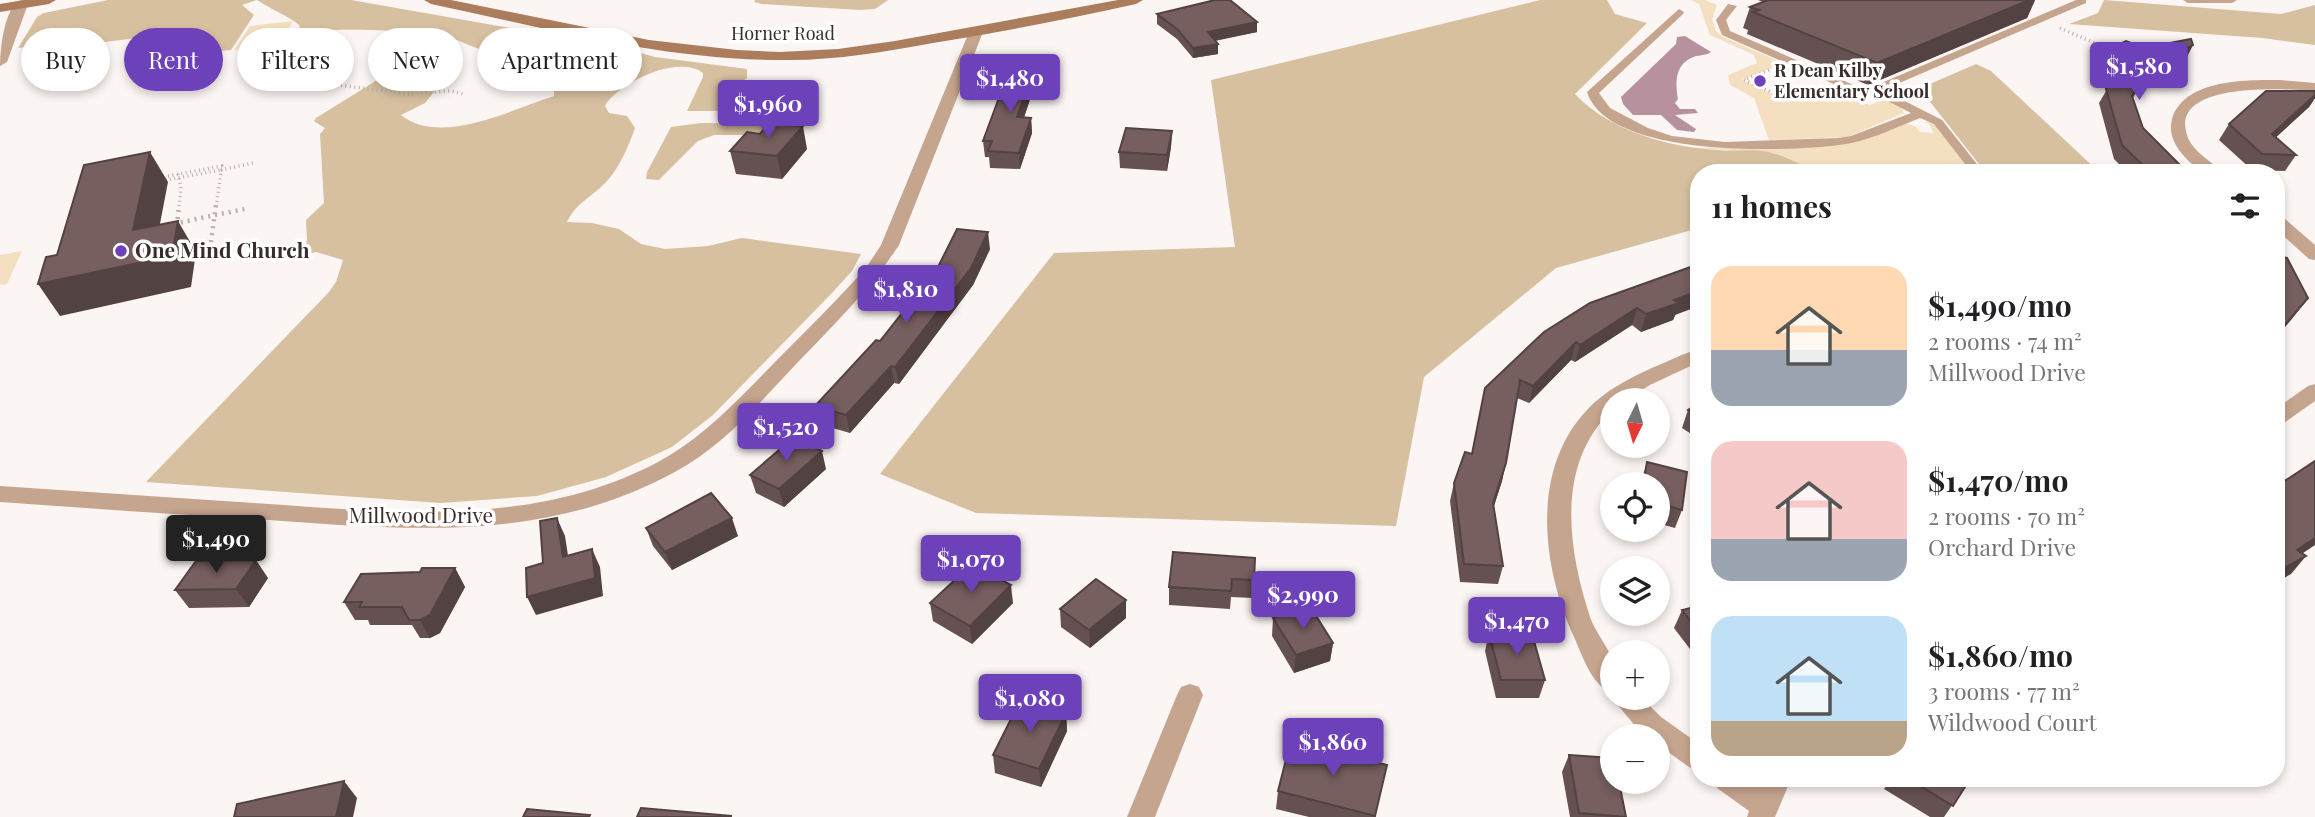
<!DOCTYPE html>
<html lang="en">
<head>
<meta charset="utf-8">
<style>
	:root { --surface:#fff; --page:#f6f6f6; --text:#202124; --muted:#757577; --accent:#6d41b9 }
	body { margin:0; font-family:"Playfair Display",serif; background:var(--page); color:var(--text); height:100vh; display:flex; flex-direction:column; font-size:26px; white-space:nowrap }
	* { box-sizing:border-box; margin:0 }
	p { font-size:23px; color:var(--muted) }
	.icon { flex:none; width:38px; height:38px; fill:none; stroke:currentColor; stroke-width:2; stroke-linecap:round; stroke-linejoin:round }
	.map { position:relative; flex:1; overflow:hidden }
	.panel { position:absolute; left:1690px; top:164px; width:595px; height:623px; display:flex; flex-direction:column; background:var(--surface); border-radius:28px; box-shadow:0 4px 10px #0003 }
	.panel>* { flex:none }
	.banner { position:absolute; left:21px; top:28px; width:665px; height:63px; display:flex; gap:14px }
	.needle { width:46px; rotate:185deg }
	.tools { position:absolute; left:1600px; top:388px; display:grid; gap:14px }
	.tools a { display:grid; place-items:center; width:70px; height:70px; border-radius:50%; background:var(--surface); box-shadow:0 4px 10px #0003; font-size:35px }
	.price { position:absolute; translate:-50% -60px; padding:0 16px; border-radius:7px; background:var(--accent); color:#fff; font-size:23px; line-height:46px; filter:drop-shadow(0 2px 4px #0008) }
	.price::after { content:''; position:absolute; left:50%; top:42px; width:21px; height:16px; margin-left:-10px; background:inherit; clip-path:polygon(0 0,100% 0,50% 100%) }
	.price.on { background:#222; color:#fff }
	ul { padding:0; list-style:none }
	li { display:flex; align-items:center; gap:21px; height:175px; padding:0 21px }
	li span { display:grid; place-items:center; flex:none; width:196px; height:140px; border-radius:21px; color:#555 }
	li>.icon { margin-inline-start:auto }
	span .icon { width:84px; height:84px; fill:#fffc; stroke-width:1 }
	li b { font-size:30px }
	h2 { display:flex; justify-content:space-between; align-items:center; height:84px; padding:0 21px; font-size:30px }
	.chip { padding:0 24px; border-radius:32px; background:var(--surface); box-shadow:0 4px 10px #0003; font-size:24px; line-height:63px }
	.chip.on { background:var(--accent); color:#fff }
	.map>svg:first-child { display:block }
	.green { fill:#f4dfc1 }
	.forest { fill:#d7c0a0 }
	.water { fill:#b8919e }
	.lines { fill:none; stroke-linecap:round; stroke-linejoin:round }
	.path-far1 { stroke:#b8b0ae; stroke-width:3.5; stroke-dasharray:1 3.5; stroke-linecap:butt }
	.path { stroke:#b8b0ae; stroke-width:4.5; stroke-dasharray:2 5; stroke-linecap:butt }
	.lane { fill:#c6a58f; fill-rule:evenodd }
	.street { fill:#c6a58f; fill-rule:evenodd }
	.secondary { fill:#ac7d5c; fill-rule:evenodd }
	.path-bridge-far1 { stroke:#b8b0ae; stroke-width:3.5; stroke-dasharray:1 3.5; stroke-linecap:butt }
	.path-bridge { stroke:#b8b0ae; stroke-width:4.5; stroke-dasharray:2 5; stroke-linecap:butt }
	.wall { fill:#665152 }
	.shaded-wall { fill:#534242 }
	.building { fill:#775e5f; stroke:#534242; stroke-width:2 }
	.poi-dot { fill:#6d41b9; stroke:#fff; stroke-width:2.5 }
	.labels { text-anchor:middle; stroke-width:7; stroke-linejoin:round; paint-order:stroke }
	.far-street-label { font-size:18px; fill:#382d2a; stroke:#fff }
	.far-poi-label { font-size:18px; font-weight:bold; fill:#382d2a; stroke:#fff; text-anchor:start }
	.poi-label { font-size:21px; font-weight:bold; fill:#382d2a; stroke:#fff; text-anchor:start }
	.street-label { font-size:21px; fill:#382d2a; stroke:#fff }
</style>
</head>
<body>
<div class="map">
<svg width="2315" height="817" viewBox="0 0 2315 817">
	<rect width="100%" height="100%" fill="#fbf5f3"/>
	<g class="green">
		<path d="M1691,0H1705L1717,5L1712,19L1716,31L1721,36L1783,63L1742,80L1786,100L1824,85L1870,105L1885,99L1900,106L1904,113L1847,137L1769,140L1754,98L1730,85L1728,75L1757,63L1754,55L1710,35L1699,4Z"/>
		<path d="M293,21L278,45L234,50L250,26Z"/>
		<path d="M1928,121L1935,123L1975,173H1817L1774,153L1694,148L1845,144L1874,136L1904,123L1915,126L1920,132L1934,133L1928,123H1925Z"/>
		<path d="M22,251L7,284L0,285V255Z"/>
	</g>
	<g class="forest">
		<path d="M108,0H351L601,44C560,73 518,64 474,47C463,43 451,36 439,35C405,31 366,29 332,30C317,31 310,49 294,38L300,26C294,19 267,7 257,0L242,5L254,15L231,50L199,53L192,31L97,43L71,42L18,48L37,17L44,13Z"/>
		<path d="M755,0H888L875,9L860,10L762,4L754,2Z"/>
		<path d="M1540,0H1607L1615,14L1647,23L1575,94C1610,131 1668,147 1718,150C1736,152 1755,148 1772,153C1788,157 1803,166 1817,173H1699V228L1556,268L1424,377L1396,526L976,513L880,474L1054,253L1235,247L1211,80Z"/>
		<path d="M2104,0L2281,14L2315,5V45L2262,38L2069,24L2098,13Z"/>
		<path d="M633,51L655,57L747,69V78L739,84V89L744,92L734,111H687L703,77V73C678,54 618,83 605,106L609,113L627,116L635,128C629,145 619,169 606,182C591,198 577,202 567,222L592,223L619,229L641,244L665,249L708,246L742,238L861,254L852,271L832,293L713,415L672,447L606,477L537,496L441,503L146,482L328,293L336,282L343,260L316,252L304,255L307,240L306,220L324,203L320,134L325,128L314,121L316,118L411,59L456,78L438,87L425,103L401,115C441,147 512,109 554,96V88L540,83L582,72L622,52Z"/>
		<path d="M1976,64L1991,71L2100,173H1986L1924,94L1923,87Z"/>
		<path d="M701,123L793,124L803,125V130L779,135H714L698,141L659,180L646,179L647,172L671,127Z"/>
	</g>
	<path class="water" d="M1685,36L1711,52C1707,55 1702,55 1696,56C1675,63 1675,80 1678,99L1675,103L1680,109H1695L1698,113L1675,115L1696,129L1694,132L1677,130L1661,115H1633L1623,104L1621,97L1676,44L1677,37Z"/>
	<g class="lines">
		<g class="path-far1">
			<path d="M2060,28L2113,51"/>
			<path d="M1769,70L1744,80L1788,100"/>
			<path d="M2156,70L2187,83"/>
			<path d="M332,84L406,94L451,91L464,94"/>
			<path d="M221,170L253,163"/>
			<path d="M178,174L181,187L179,207"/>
			<path d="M168,176L222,166L216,207"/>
		</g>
		<g class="path">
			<path d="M215,215L245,209"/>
			<path d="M177,226L179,205"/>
			<path d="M210,249L216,205"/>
			<path d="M191,250L211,246"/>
			<path d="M213,253L232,248"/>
		</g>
		<g class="lane">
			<path d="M2076,0H2086V3L1883,90L1942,120L1984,173H1972L1934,124L1920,118C1894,128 1867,142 1839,145C1784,152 1608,158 1587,92L1679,9L1684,12L1683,14L1599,93L1610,108L1648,128L1672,136L1725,142L1838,138L1851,136L1911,113L1874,94L1861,96L1722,35L1716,20L1728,4L1737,6L1726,20L1730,31L1865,90Z"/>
			<path d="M2183,0H2237L2232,3H2188Z"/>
		</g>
		<g class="street">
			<path d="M21,0L28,4L7,62L0,66C0,50 4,7 21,0Z"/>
			<path d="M976,28L983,32L899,245C871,288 835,324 799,361C761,401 723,447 673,473C540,545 399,529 254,519C169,514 85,508 0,502V486C84,492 169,497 254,503C390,512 532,529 658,462C703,438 739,399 774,363C805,332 837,300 866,268L881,245L969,32Z"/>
			<path d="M2280,80L2315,83V91C2287,89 2165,80 2188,138C2195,154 2212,160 2221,173H2203C2186,160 2166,142 2172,119C2184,79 2246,80 2280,80Z"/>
			<path d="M2277,216L2283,217L2315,245V260L2309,259L2277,230Z"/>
			<path d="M1699,349V362L1650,385L1624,401H1612V410C1555,465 1568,549 1590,617C1595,632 1608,646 1612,660C1614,670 1612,683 1612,693C1592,686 1582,655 1574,637C1542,567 1530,470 1587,410C1605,390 1630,378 1654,367C1669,361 1684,353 1699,349Z"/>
			<path d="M2315,384V401L2284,423L2277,425V408L2308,386Z"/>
			<path d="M1190,684L1199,687L1203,695L1155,817H1127L1177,695L1181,687Z"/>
			<path d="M1612,698H1642L1661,717L1699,744V771L1689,767L1657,744V737H1647L1641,733Z"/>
			<path d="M1713,779H1749L1760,786L1763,779H1791L1775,817H1747L1749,811L1717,788Z"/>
		</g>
		<g class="secondary">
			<path d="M24,0H56L49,4L0,12V4Z"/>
			<path d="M424,0H451L649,40L737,50L780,52L838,49L895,41L1118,0H1143L1136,4C1069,19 1001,32 933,43C883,52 832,61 781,60C662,60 546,28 431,4Z"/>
		</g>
		<path class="path-bridge-far1" d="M161,181L221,170"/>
		<path class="path-bridge" d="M174,224L215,215"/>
	</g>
	<g class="wall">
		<path d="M1758,0H2035L2027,18L1868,85L1747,34L1748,30L1743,28L1750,7L1763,2Z"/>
		<path d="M1157,14L1257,22V32L1215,41L1218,54L1193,58L1177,39L1157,24Z"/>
		<path d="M2144,48L2186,59L2144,80L2133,97L2143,128L2188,173H2128L2114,159L2099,103L2115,76L2092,67L2099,54Z"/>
		<path d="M1035,84L1024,117L1031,118L1032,133L1020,169L990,168L989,157H985L983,141Z"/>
		<path d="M2315,91V98L2309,107L2275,138L2296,155L2285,171L2252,170L2219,140L2229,124Z"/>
		<path d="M1172,131L1171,147L1167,171L1120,168L1119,152Z"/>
		<path d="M760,134L807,149L782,179L736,174L730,151Z"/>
		<path d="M990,249L973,285L899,384L894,383L850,433L819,424L815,406L880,341L929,285Z"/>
		<path d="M1699,264L1673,320L1641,332L1632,325L1575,362L1571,360L1529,403L1517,398L1502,481L1494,506L1503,566L1498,584L1460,582L1450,501L1454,483L1472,453L1485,388Z"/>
		<path d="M1699,403V439L1682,428L1688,410Z"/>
		<path d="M1647,462L1682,510L1675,528L1657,523V485H1640Z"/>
		<path d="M826,469L784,507L756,493L750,475Z"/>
		<path d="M646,528L738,536L672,570L653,546Z"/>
		<path d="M1255,558L1253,598L1231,597L1230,609L1169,605V587Z"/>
		<path d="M455,568L465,587L440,633L430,638H420L412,625H370L368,620H355L344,602L420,572Z"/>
		<path d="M268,578L249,607L189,608L175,590Z"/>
		<path d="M1126,600V618L1090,648L1061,627L1060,609Z"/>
		<path d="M930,603H1013L972,644L933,621Z"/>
		<path d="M1699,606V661L1674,628L1682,610Z"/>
		<path d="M1273,618L1333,643L1330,661L1294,673L1272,636Z"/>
		<path d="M1489,633L1545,680L1539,698H1496L1485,651Z"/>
		<path d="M1066,713L1067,731L1041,787L995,773L993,755Z"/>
		<path d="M1569,755L1626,817H1570L1562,772Z"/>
		<path d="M1387,765L1375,817H1309L1276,809L1278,791Z"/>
		<path d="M1891,779H1970L1944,817H1930L1884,789Z"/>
	</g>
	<g class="shaded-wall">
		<path d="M2029,0H2035L2027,18L1868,85L1877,63Z"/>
		<path d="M1257,22V32L1207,42L1208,32Z"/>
		<path d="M1218,44V54L1193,58V48Z"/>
		<path d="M2193,45L2186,59L2144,80L2125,110L2151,66Z"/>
		<path d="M1034,69L1035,84L1019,133L1017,117Z"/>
		<path d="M2315,95V98L2309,107L2262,150L2272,134Z"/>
		<path d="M1031,118L1032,133L1020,169L1019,153Z"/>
		<path d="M803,126L807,149L782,179L777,156Z"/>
		<path d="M1172,131L1171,147L1167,171V155Z"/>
		<path d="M150,152L168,182L153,260L178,221L196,252L191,287L60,316L38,284L133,230Z"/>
		<path d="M988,232L990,249L973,285L899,384L895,367Z"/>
		<path d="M1699,291V306L1675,315L1673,320L1641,332L1646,314L1674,300Z"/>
		<path d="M2308,298L2295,315L2277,337V334Z"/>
		<path d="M1637,308L1632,325L1575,362L1580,345Z"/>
		<path d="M1576,342L1571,360L1529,403L1533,386Z"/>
		<path d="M891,366L894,383L850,433L846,415Z"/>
		<path d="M822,451L826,469L784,507L779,489Z"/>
		<path d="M1506,463L1502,481L1489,521L1493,503Z"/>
		<path d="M557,518L565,536L571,575L563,557Z"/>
		<path d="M732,518L738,536L672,570L665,552Z"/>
		<path d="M2315,538V545L2281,568L2297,550Z"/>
		<path d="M592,549L600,567L603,596L536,615L527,597Z"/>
		<path d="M2306,556L2291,574L2277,582V572Z"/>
		<path d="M256,560L268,578L249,607L236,589Z"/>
		<path d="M455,568L465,587L440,633L430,638L420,620Z"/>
		<path d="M1011,585L1013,603L972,644L970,626Z"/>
		<path d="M1126,600V618L1090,648L1089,630Z"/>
		<path d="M1333,643L1330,661L1294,673L1296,655Z"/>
		<path d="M1066,713L1067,731L1041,787L1039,769Z"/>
		<path d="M344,781L357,798L353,817H336Z"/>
	</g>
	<g class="building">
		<path d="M1215,0H1230L1257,22L1208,32L1218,44L1193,48L1177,29L1157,14Z"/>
		<path d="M1768,0H2029L1877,63L1753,12L1759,10L1750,7Z"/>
		<path d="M2191,39L2193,45L2151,66L2132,96L2143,128L2188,173H2151L2122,145L2106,89L2123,63L2099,54L2126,41L2144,48Z"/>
		<path d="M1010,68L1034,69L1017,117L1031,118L1019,153L988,151L992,141H983Z"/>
		<path d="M2266,91H2315V95L2272,134L2296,155L2262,154L2229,124Z"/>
		<path d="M769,123L803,126L777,156L730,151L747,132L760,134Z"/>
		<path d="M1126,128L1172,131L1167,155L1119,152Z"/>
		<path d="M150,152L133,230L178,221L172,256L38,284L46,257L57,255L84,165Z"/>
		<path d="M957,229L988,232L971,268L895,367L891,366L846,415L815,406L876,340L880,341L925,284L929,285Z"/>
		<path d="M2277,256L2287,258L2308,298L2277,334Z"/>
		<path d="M1699,264V291L1674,300L1679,303L1646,314L1637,308L1580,345L1576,342L1533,386L1520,380L1506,463L1493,503L1503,566L1464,564L1454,483L1465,452L1472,454L1485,388L1544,332L1590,303Z"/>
		<path d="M1699,403V417L1688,410Z"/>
		<path d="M793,438L822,451L779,489L750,475Z"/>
		<path d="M2315,461V538L2297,550L2306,556L2277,572V486Z"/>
		<path d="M1647,462L1687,472L1682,510L1657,503V485H1643Z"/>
		<path d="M711,493L732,518L665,552L646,528Z"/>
		<path d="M557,518L563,557L592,549L595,578L527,597L526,568L543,563L540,521Z"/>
		<path d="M1173,552L1255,558L1254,580L1232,579L1231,591L1169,587Z"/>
		<path d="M256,560L236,589L175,590L196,561Z"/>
		<path d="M972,564L1011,585L970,626L930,603Z"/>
		<path d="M422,568H455L430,615L420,620H409L402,607H359L362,602H344L361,574L420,572Z"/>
		<path d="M1096,579L1126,600L1089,630L1060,609Z"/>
		<path d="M1310,606L1333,643L1296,655L1273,618Z"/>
		<path d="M1699,606V632L1682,610Z"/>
		<path d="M1489,633L1532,634L1545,680H1501Z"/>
		<path d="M1021,699L1066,713L1039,769L993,755Z"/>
		<path d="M1291,740L1387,765L1375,816L1278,791Z"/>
		<path d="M1569,755L1612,758V782H1619L1626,817L1579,813Z"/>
		<path d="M1909,779H1970L1953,806Z"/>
		<path d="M344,781L336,817H234L237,804Z"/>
		<path d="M641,808L731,816V817H637Z"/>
		<path d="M527,809L590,815L589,817H523Z"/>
	</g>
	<g class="poi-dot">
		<circle cx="1760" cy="81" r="7"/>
		<circle cx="121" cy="251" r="7"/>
	</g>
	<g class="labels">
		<g class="far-street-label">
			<text x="783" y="40">Horner Road</text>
		</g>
		<g class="far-poi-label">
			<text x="1774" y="77">R Dean Kilby<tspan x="1774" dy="21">Elementary School</tspan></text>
		</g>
		<g class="poi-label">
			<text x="135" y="258">One Mind Church</text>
		</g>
		<g class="street-label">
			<text x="421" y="523">Millwood Drive</text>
		</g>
	</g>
</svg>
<div class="tools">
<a><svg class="needle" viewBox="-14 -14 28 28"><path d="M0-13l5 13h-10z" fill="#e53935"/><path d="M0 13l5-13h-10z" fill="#757577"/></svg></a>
<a><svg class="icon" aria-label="locate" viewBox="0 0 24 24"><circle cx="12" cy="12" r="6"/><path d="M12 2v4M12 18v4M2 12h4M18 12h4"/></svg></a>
<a><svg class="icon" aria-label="layers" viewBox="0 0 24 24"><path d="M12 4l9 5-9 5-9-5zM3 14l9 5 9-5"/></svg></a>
<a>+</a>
<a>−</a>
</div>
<b class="price" style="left:2139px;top:102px">$1,580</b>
<b class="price" style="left:1010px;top:114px">$1,480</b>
<b class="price" style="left:768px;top:140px">$1,960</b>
<b class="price" style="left:906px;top:325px">$1,810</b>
<b class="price" style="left:786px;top:463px">$1,520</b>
<b class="price on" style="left:216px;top:575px">$1,490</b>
<b class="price" style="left:971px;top:595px">$1,070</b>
<b class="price" style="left:1303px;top:631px">$2,990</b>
<b class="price" style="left:1517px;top:657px">$1,470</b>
<b class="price" style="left:1030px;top:734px">$1,080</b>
<b class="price" style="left:1333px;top:778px">$1,860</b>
<div class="banner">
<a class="chip">Buy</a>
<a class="chip on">Rent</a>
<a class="chip">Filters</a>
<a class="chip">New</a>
<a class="chip">Apartment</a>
</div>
<section class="panel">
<h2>11 homes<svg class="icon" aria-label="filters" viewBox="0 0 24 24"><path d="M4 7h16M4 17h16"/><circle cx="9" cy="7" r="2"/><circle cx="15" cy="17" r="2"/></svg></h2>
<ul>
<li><span style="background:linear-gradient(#ffd9b3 60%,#9aa5b1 0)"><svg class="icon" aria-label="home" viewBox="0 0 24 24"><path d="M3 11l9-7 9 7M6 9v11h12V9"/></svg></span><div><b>$1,490/mo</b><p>2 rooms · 74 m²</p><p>Millwood Drive</p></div></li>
<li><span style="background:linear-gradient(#f6c9c9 70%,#9aa5b1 0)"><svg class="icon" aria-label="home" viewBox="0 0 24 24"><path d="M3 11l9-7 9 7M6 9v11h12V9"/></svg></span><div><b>$1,470/mo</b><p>2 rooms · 70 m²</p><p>Orchard Drive</p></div></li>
<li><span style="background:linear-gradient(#bfe0f5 75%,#b9a48a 0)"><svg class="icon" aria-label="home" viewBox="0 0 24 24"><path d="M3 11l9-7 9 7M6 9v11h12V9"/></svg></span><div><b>$1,860/mo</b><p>3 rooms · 77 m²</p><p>Wildwood Court</p></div></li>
</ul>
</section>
</div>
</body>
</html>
